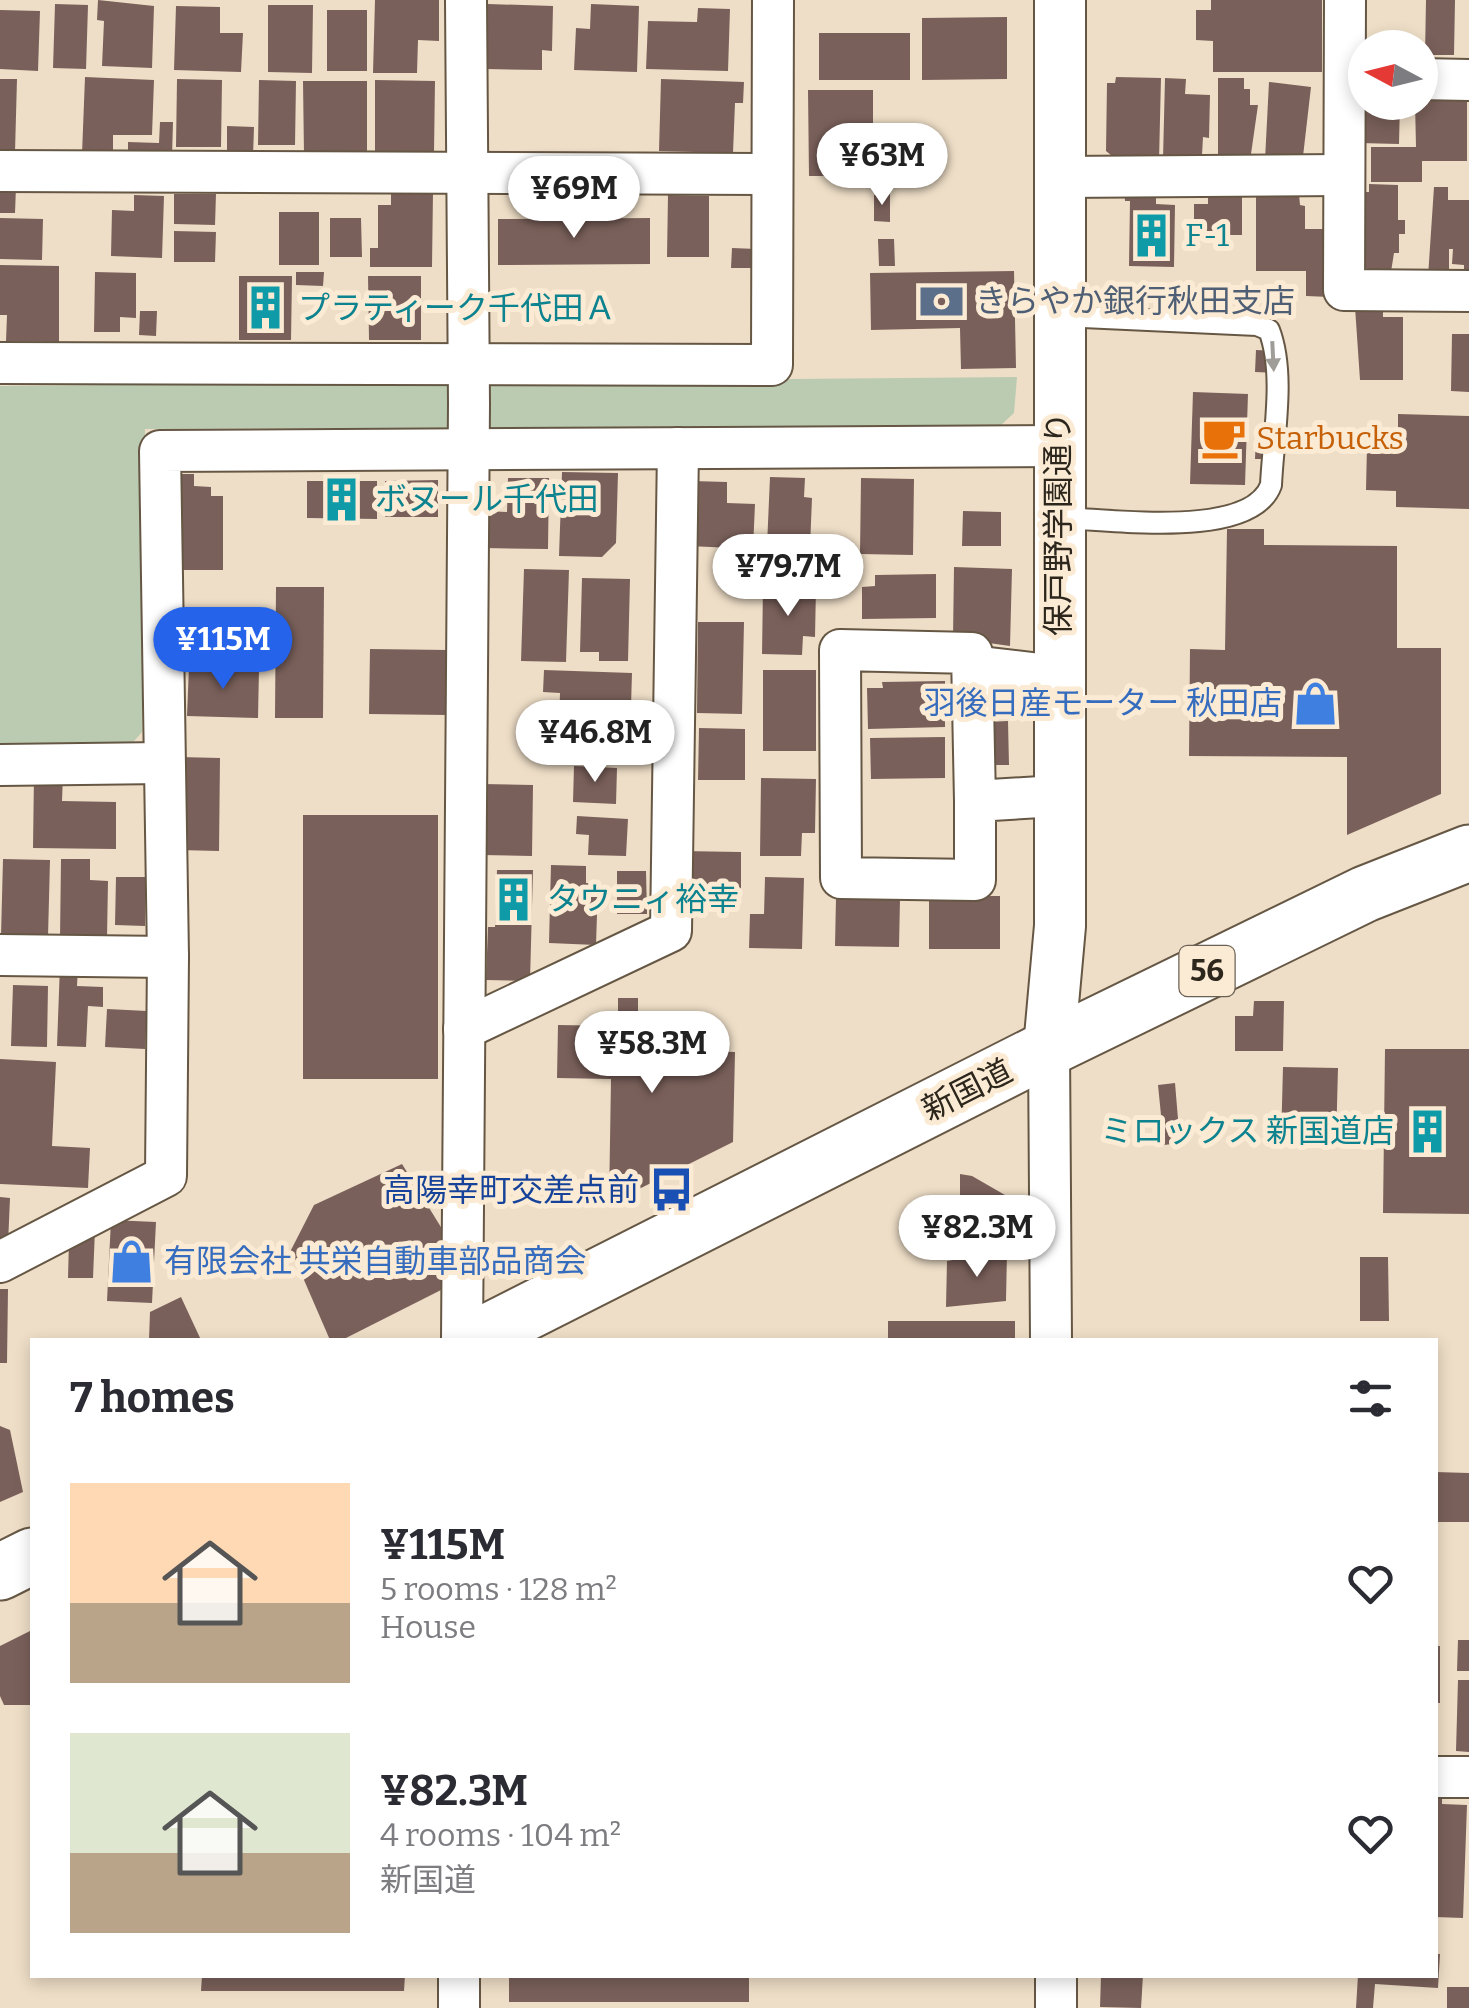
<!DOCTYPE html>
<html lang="en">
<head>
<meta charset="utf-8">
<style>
	:root { --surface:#fff; --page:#f2f2f3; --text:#2b2b33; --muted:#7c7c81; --accent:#2563eb }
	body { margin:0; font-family:Bitter,"Noto Sans JP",serif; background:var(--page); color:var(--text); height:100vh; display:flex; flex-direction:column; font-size:38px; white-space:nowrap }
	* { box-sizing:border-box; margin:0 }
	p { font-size:32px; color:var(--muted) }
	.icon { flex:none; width:55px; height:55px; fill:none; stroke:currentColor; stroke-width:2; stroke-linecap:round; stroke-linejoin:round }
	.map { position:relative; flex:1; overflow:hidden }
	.sheet { position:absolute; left:30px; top:1338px; width:1408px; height:640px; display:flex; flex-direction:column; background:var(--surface); border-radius:0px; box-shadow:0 5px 15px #0003 }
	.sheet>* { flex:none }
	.needle { width:65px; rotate:277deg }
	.fabs { position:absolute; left:1348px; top:30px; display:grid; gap:20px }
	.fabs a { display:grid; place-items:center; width:90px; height:90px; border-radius:50%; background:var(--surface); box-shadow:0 5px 15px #0003; font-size:50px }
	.price { position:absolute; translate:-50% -85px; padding:0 22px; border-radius:35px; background:#fff; color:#222; font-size:32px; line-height:65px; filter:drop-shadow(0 2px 5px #0008) }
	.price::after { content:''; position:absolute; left:50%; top:60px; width:30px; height:22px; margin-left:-15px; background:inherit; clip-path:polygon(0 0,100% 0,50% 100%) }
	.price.selected { background:var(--accent); color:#fff }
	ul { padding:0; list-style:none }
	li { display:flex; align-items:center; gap:30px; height:250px; padding:0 40px }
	li span { display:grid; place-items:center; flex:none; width:280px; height:200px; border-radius:0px; color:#555 }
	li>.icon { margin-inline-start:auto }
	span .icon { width:120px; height:120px; fill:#fffc; stroke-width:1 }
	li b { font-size:42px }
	h2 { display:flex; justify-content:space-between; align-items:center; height:120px; padding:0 40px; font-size:42px }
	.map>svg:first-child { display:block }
	.green { fill:#bacbb2 }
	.building { fill:#7a605a }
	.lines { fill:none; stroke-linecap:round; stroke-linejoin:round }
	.service-casing { stroke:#655744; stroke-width:24 }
	.minor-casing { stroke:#655744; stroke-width:44 }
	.tertiary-casing { stroke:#655744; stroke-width:54 }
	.primary-casing { stroke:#655744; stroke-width:59 }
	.service { stroke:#fff; stroke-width:20 }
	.minor { stroke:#fff; stroke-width:40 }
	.tertiary { stroke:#fff; stroke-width:50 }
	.primary { stroke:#fff; stroke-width:55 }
	.oneway { fill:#a09d99 }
	.labels { text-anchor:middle; stroke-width:10; stroke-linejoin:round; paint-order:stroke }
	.shield { fill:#fbebd4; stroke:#6a6154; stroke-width:2.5 }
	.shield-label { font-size:30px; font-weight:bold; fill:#2c261d }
	.culture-label { font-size:32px; fill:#0d838f; stroke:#fbebd4; text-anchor:start }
	.service-label { font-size:32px; fill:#4e5e75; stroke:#fbebd4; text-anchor:start }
	.food-label { font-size:32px; fill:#c56008; stroke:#fbebd4; text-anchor:start }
	.street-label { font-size:32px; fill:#2c261d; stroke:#fbebd4 }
	.shop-label { font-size:32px; fill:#366cbe; stroke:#fbebd4; text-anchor:end }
	.transit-label { font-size:32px; fill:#164399; stroke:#fbebd4; text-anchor:end }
</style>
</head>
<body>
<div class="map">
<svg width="1469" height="2008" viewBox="0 0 1469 2008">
	<rect width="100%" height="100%" fill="#eedec7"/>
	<path class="green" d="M1017,377L1014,413L1000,426L145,429L142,732L129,747L0,746V386Z"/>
	<g class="building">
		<path d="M98,0L154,6L152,68L102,66L104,21L97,20Z"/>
		<path d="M375,0H439V41L418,40L417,73H373Z"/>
		<path d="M1211,0H1322V72H1213V41L1196,40V10H1211Z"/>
		<path d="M1426,0H1455L1454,55H1425Z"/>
		<path d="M55,4L88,5L86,69L53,68Z"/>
		<path d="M488,4L553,6L552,51L542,50V70L486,69Z"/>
		<path d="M591,4L639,6L637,72L574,70L576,28L590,29Z"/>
		<path d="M268,5H313L312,73L268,72Z"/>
		<path d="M176,6L220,7V33H243L241,72L174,70Z"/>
		<path d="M698,8L730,9L728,71L646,69L648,21L697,22Z"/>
		<path d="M0,10L40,11L38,71L0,69Z"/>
		<rect x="327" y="10" width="40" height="61"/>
		<path d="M1007,17V79L922,80V18Z"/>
		<rect x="819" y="33" width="91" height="47"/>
		<path d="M85,77L154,80L152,135H113V155L82,154Z"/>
		<path d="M1116,77L1161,78L1159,161L1117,160L1106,151L1107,83H1115Z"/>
		<path d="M1165,78L1186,79L1185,94L1210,95L1209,138L1203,137L1202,155L1163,159Z"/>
		<path d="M1218,78H1244V89H1250V105H1258L1251,154H1218Z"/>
		<path d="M0,79H17L15,152H0Z"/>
		<path d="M177,79L222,80L221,147H176Z"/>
		<path d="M661,79L744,82L743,103H735L733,153L659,151Z"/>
		<path d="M259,80L296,81L295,145H258Z"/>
		<path d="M375,80L435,81L434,152H375Z"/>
		<path d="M303,81H367V154L304,155Z"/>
		<path d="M1269,82L1311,87L1302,165L1265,160Z"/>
		<path d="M808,90H873V176H809Z"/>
		<path d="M1467,93V161H1422V182H1371V147H1416L1415,102L1420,98Z"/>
		<path d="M1364,102H1400L1399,144L1359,143Z"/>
		<path d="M160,122H173L172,157L128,155V142L159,143Z"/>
		<path d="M227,126L254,127L253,157H227Z"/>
		<path d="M1369,184L1398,185V220H1405V234H1399V253H1394L1390,278H1370L1371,269L1354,268L1355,192H1369Z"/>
		<path d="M0,187H16L15,213H0Z"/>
		<path d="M1256,187L1299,194L1300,205L1305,206V229H1325L1330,297L1306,296V271H1256Z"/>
		<path d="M1434,187H1448V200H1469V273H1464V265L1452,264L1453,249H1449V278L1428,277Z"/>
		<path d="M1124,188H1156V204L1175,205L1174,267L1129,266L1130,201H1125Z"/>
		<path d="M1208,189L1242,190V235H1194V204H1208Z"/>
		<path d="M391,192H433L432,267H370V248H378V205H391Z"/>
		<path d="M174,194H216L215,225L174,224Z"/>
		<path d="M890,194V222L874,221V195Z"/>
		<path d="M134,195L164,196L162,258L111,256L112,210L134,211Z"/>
		<path d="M668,195L709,196V257H667Z"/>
		<rect x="279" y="212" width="40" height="53"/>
		<path d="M0,218L43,219L42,260L0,259Z"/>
		<path d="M330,218H361L362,257H330Z"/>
		<path d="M650,218V264L498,265V219Z"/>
		<path d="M174,231L216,232L215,262H174Z"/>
		<path d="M878,239H894L895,266H879Z"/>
		<path d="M732,248L757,249V268H731Z"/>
		<path d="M0,265L59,266V342L6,341L7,315H0Z"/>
		<path d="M1014,271L1016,368L961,369L960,328L871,330L870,273Z"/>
		<path d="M95,272L136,273V318L120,317V332H94Z"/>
		<path d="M296,272H324L323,286L296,285Z"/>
		<path d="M239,276H292L291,340H239Z"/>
		<path d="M368,276H421V340H369Z"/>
		<path d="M1355,307H1383V317H1403V380H1360Z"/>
		<path d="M140,311H157L156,336L139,335Z"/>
		<path d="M1452,334H1469V392L1451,391Z"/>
		<path d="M1256,350L1280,351V373L1255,372Z"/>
		<path d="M1193,392L1248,394L1245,485L1190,484Z"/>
		<path d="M1398,414L1469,416V509L1396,507V491L1366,490L1367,445L1398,446Z"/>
		<path d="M1256,437L1280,438V459H1255Z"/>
		<path d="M562,472L618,473L616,543L602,557L559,556Z"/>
		<path d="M176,474H194V486L211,487V496H223V570H175Z"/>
		<path d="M770,477L805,478L804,497L812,498L810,548L767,546Z"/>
		<path d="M508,478H549L548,549L484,548V511L507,512Z"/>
		<path d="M861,478L914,479L913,555L860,554Z"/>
		<path d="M438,480V517H385V481Z"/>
		<path d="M307,481H377V519L307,518Z"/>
		<path d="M692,481L727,482V503L755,504L753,549L689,546Z"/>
		<path d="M963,511L1001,512V546H962Z"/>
		<path d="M1227,529H1264V545L1397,546V648H1441V794L1347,835V757L1189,756L1190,649L1225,650Z"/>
		<path d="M954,567L1012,569L1010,646L953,638Z"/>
		<path d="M524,569L569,570L566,662L521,661Z"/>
		<path d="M936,574V618L862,619V587L875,586V575Z"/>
		<path d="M582,578L630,579L628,661H599V652H580Z"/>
		<path d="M763,586L816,587L815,637L803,636L802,655L762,654Z"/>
		<path d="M276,587H324L323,718H275Z"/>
		<path d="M698,622H744L742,714L697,713Z"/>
		<path d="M370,649L448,650L446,715L369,714Z"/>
		<path d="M189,666L259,668L258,718L187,716Z"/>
		<path d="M544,670L632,673L631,707L620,706L618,748H596L595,763L558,761L560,693L543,692Z"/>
		<rect x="763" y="670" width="53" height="81"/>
		<path d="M945,681V727L868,729L867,688H883L882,682Z"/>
		<path d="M1008,721L1009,765H987L986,722Z"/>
		<path d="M699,728L745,729V780H698Z"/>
		<path d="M945,737V778L871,779L870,738Z"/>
		<path d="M179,757L220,758L219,851L178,850Z"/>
		<path d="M574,766L617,768L616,804L573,802Z"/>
		<path d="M34,774L63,775L62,801L116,802V849L33,848Z"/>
		<path d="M761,778L816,779L815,833H802L801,856H760Z"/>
		<path d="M482,784L533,785L532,856L481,855Z"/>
		<rect x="303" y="815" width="135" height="264"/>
		<path d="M577,816L628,819L626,856L588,855L589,835L576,834Z"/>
		<path d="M681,851L741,852V898L680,897Z"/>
		<path d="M3,859L50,860L48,937L1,936Z"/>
		<path d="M61,859H90V880L108,881L107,938H60Z"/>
		<path d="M551,865L586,866V883L598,884L596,945L549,943Z"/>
		<path d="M497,870H533L530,981L486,980L488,927H495Z"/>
		<path d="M617,871H646L647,914H617Z"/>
		<path d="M116,877H146L145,926L115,925Z"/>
		<path d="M765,877L804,878L802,949L749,948L750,914H764Z"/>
		<rect x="929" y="896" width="71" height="53"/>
		<path d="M836,898L900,899L899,947L835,946Z"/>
		<path d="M60,965L78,966L77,986L103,987V1007L88,1006L86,1047L57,1046Z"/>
		<path d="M13,985L48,986L47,1047L11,1046Z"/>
		<path d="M618,998H638V1021L657,1022L656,1038L668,1039L667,1050L735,1052L733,1142L609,1204L611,1079L557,1078L558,1025L618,1026Z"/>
		<path d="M1254,1001H1284L1283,1051H1235V1016H1253Z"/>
		<path d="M107,1009L147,1011L145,1049L105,1047Z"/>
		<path d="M1385,1049H1469V1214L1383,1213Z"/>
		<path d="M0,1059L56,1062L52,1146L90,1148L88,1188L0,1184Z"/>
		<path d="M1283,1067L1338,1068L1336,1143L1281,1142Z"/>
		<path d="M1175,1083L1180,1143L1164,1145L1158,1085Z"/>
		<path d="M402,1164L452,1245L445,1288L342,1340H330L291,1250L314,1205Z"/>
		<path d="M960,1174L972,1176L1005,1195V1229L960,1226Z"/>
		<path d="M0,1197L10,1198L8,1244L0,1243Z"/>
		<path d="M111,1220L156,1222L152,1303L107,1301Z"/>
		<path d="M95,1229L93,1278H68L69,1240Z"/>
		<path d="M1007,1251L1006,1301L946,1307L947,1261Z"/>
		<path d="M1360,1257H1388L1389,1321H1360Z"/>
		<path d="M0,1289H8L7,1363H0Z"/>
		<path d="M181,1297L201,1340H149L150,1312Z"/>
		<rect x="888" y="1321" width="127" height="19"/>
		<path d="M0,1426L10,1430L23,1492L0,1502Z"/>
		<path d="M1435,1472L1469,1473V1522H1435Z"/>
		<path d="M32,1630V1705H4L0,1696V1646Z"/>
		<path d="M1458,1640H1469V1671H1457Z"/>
		<rect x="1435" y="1646" width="5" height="57"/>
		<path d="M1458,1680H1469V1752L1456,1751Z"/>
		<path d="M1435,1786H1442V1804L1467,1805L1463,1918L1435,1917Z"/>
		<path d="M1435,1954H1440L1438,1988L1375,1984L1373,2008H1356L1358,1975H1435Z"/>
		<path d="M202,1975H405L404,1991H201Z"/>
		<rect x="509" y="1975" width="240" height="27"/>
		<path d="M1101,1975H1143L1141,2008L1100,2007Z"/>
		<rect x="1447" y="1987" width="22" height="21"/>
	</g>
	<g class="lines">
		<defs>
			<path id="service" d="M1060,518C1110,519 1251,540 1271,485C1273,438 1286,374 1269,330L1257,325L1061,316"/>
			<g id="minor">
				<path d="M1345,0L1344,290L1469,291"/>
				<path d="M1420,79L1469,80"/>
				<path d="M0,171L771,174"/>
				<path d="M1060,177L1344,175"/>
				<path d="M0,363L772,365L773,0"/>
				<path d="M972,666L1057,676"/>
				<path d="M0,765L163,763"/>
				<path d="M975,801L972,653L840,650L841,878L975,880V801L1057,796"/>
				<path d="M0,955L168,957"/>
				<path d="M464,1029L671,931L678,448"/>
				<path d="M1049,1048L1051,1340"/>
				<path d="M0,1262L166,1176L168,957L160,451L1059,446"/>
				<path d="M462,1340L469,404L466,0"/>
				<path d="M1435,1777H1469"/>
				<path d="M1056,1975V2008"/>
				<path d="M459,2008V1975"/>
			</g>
			<path id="tertiary" d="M1049,1048L1060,926V0"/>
			<g id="primary">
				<path d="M472,1340L1049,1048L1365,894L1469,853"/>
				<path d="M0,1572L32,1556"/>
			</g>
		</defs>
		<use href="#service" class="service-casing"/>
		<use href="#minor" class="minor-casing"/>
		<use href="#tertiary" class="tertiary-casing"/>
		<use href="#primary" class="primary-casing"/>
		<use href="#service" class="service"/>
		<use href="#minor" class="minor"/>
		<use href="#tertiary" class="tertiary"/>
		<use href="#primary" class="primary"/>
	</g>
	<defs><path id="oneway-solid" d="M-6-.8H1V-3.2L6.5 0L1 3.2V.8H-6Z" transform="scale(2.5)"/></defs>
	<use class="oneway" href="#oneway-solid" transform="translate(1273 356) rotate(87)"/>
	<defs>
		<symbol id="building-bare" viewBox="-9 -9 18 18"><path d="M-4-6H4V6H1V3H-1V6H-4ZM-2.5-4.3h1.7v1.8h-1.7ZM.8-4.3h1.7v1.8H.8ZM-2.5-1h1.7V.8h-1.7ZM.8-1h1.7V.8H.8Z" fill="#0f9aa8" stroke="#fbebd4" stroke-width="2.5" paint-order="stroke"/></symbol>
		<symbol id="bank-bare" viewBox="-9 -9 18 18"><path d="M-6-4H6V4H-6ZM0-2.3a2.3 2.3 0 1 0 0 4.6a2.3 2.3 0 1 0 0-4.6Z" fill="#5c6f8a" stroke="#fbebd4" stroke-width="2.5" paint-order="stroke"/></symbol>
		<symbol id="cafe-bare" viewBox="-9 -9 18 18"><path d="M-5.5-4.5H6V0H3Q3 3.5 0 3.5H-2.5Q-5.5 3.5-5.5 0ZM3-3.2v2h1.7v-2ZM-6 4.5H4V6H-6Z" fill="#e8710a" stroke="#fbebd4" stroke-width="2.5" paint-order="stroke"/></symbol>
		<symbol id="shop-bare" viewBox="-9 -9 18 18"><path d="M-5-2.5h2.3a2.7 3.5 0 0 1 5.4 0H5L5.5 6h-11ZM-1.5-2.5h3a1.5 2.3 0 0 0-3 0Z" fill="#3f7fe0" stroke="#fbebd4" stroke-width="2.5" paint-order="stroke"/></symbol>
		<symbol id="bus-bare" viewBox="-9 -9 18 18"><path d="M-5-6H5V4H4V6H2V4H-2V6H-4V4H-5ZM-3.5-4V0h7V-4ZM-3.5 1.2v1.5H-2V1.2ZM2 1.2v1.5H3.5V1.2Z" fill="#1a4fb4" stroke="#fbebd4" stroke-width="2.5" paint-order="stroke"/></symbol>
	</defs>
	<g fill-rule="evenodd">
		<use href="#building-bare" x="1120" y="204" width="63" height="63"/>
		<use href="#bank-bare" x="910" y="270" width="63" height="63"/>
		<use href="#building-bare" x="234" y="276" width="63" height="63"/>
		<use href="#cafe-bare" x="1192" y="406" width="63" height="63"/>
		<use href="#building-bare" x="310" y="468" width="63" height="63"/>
		<use href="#shop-bare" x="1284" y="672" width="63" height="63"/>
		<use href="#building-bare" x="482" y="868" width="63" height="63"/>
		<use href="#building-bare" x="1396" y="1100" width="63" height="63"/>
		<use href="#bus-bare" x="640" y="1158" width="63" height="63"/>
		<use href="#shop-bare" x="100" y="1230" width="63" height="63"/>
	</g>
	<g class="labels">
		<rect class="shield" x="1179.5" y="946" width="55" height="50" rx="8"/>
		<g class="shield-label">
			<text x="1207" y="981">56</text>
		</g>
		<g class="culture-label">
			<text x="1185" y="246">F-1</text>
			<text x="298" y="319">プラティーク千代田Ａ</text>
			<text x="375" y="510">ボヌール千代田</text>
			<text x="547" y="910">タウニィ裕幸</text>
			<text x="1394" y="1142" text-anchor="end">ミロックス 新国道店</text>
		</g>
		<g class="service-label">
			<text x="975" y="312">きらやか銀行秋田支店</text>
		</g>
		<g class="food-label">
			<text x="1256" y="449">Starbucks</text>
		</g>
		<g class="street-label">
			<text transform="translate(1058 524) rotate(-90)" y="11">保戸野学園通り</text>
			<text transform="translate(967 1090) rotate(-27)" y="11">新国道</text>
		</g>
		<g class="shop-label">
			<text x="1282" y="714">羽後日産モーター 秋田店</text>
			<text x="164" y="1272" text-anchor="start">有限会社 共栄自動車部品商会</text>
		</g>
		<g class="transit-label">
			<text x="639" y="1201">高陽幸町交差点前</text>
		</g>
	</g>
</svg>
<div class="fabs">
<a><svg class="needle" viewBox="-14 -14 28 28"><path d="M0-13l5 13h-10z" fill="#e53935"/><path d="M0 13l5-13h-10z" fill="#7c7c81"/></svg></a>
</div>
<b class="price" style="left:882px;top:208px">¥63M</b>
<b class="price" style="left:574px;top:241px">¥69M</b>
<b class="price" style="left:788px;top:619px">¥79.7M</b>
<b class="price selected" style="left:223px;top:692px">¥115M</b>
<b class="price" style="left:595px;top:785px">¥46.8M</b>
<b class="price" style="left:652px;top:1096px">¥58.3M</b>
<b class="price" style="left:977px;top:1280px">¥82.3M</b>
<section class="sheet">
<h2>7 homes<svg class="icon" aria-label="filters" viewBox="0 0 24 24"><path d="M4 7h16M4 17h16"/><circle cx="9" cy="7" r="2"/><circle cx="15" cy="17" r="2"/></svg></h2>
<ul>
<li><span style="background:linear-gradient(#ffd9b3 60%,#b9a48a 0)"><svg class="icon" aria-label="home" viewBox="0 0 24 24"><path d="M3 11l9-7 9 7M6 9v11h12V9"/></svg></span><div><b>¥115M</b><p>5 rooms · 128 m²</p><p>House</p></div><svg class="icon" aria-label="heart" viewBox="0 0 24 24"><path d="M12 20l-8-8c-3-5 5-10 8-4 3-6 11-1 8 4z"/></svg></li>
<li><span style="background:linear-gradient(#dfe7d0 60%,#b9a48a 0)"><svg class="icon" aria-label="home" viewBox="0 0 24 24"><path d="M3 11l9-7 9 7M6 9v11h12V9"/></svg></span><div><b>¥82.3M</b><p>4 rooms · 104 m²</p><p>新国道</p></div><svg class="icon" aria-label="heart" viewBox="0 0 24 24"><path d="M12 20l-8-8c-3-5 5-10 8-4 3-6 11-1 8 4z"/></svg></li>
</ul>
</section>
</div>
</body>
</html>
